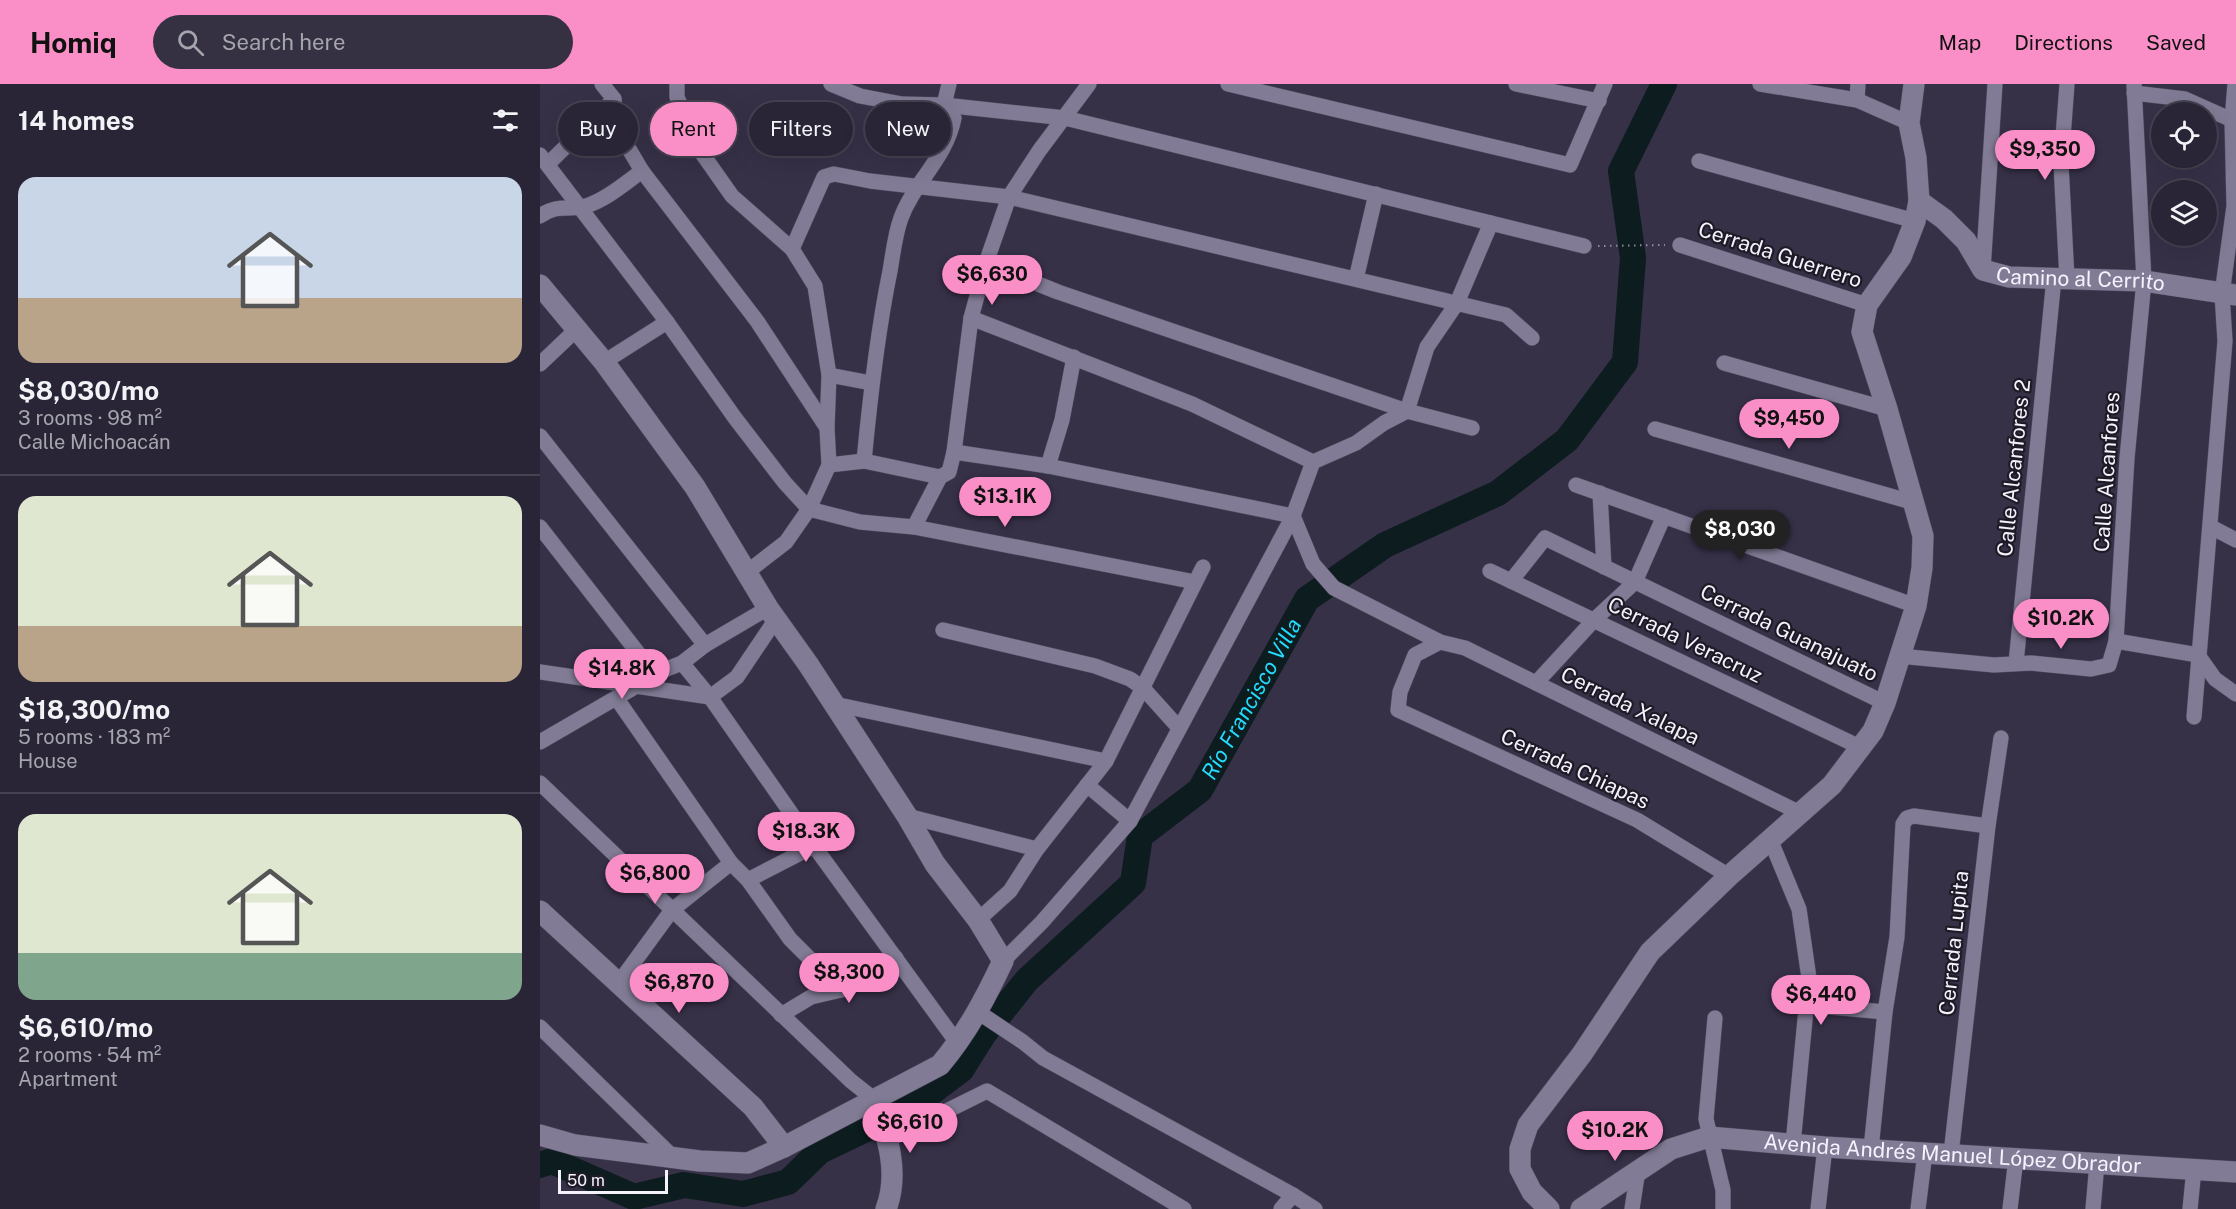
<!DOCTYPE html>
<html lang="en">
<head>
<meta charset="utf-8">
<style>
	:root { --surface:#292536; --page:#353142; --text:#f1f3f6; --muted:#a5a5ad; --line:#454251; --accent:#fa8fc7 }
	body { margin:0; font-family:"Public Sans",sans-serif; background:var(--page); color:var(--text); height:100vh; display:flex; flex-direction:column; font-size:22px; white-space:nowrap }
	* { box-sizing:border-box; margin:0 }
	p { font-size:20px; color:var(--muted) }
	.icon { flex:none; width:33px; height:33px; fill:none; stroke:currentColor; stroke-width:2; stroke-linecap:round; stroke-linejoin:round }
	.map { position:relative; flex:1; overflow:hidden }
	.sheet { display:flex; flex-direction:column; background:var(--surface); width:540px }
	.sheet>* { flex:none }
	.hud { position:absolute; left:18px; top:18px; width:570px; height:54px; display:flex; gap:12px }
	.buttons { position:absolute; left:1611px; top:18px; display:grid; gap:12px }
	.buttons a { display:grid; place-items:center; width:66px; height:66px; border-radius:50%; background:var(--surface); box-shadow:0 6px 24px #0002,0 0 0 2px var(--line); font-size:30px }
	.scale { position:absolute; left:18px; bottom:15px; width:110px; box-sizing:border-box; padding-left:6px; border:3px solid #f5f2fe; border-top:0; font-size:16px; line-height:21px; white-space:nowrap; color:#f5f2fe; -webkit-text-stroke:4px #1e1b26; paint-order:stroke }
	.price { position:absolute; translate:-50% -51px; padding:0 14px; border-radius:21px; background:var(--accent); color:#111; font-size:20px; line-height:39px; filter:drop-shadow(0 2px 3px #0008) }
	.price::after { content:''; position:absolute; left:50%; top:36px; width:18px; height:14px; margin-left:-9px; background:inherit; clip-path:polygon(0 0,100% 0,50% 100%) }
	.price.current { background:#222; color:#fff }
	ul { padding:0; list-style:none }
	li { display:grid; align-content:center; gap:12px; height:318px; padding:0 18px }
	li+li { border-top:2px solid var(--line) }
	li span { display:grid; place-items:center; height:186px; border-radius:18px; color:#555 }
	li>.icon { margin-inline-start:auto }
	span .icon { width:108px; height:108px; fill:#fffc; stroke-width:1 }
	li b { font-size:26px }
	h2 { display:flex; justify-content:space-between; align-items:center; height:72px; padding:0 18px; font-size:26px }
	.chip { padding:0 21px; border-radius:27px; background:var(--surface); box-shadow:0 6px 24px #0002,0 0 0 2px var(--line); font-size:21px; line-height:54px }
	.chip.current { background:var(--accent); color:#111 }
	header { display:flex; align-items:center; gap:36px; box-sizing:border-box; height:84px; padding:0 30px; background:var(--accent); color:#111 }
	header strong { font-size:28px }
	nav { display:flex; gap:33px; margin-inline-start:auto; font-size:21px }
	.search { width:420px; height:54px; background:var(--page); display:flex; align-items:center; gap:15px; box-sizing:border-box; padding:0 21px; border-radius:33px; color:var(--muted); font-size:22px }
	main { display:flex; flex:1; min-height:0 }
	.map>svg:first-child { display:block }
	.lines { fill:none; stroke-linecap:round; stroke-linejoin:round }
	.river { stroke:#0c1c1f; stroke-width:26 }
	.street-casing { stroke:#524d60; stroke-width:16 }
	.secondary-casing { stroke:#524d60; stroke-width:22 }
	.path { stroke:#8e899b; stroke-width:2; stroke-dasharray:1.5 4.5; stroke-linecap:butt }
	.street { stroke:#817b95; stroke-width:15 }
	.secondary { stroke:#817b95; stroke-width:21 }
	.labels { text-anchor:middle; stroke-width:4.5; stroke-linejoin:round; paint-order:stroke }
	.street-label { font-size:21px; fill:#f5f2fe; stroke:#1e1b26 }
	.water-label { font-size:22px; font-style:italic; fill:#24dafd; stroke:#1e1b26 }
</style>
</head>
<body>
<header>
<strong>Homiq</strong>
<div class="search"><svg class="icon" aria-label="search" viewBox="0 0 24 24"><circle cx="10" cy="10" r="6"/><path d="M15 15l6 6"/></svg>Search here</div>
<nav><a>Map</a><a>Directions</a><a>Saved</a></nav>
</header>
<main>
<section class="sheet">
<h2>14 homes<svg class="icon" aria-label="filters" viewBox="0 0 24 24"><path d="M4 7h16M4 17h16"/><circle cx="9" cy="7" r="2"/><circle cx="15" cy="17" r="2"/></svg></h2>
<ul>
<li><span style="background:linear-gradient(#c9d6e8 65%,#b9a48a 0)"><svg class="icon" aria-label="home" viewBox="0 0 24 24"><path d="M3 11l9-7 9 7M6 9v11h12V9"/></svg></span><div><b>$8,030/mo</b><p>3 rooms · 98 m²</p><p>Calle Michoacán</p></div></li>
<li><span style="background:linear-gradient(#dfe7d0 70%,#b9a48a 0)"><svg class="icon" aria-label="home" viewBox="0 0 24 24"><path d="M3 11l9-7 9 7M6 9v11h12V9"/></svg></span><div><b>$18,300/mo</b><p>5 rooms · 183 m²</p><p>House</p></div></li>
<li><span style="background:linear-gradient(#dfe7d0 75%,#7fa58c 0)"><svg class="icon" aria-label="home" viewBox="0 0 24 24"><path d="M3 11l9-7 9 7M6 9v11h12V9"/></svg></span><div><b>$6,610/mo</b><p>2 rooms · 54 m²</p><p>Apartment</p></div></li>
</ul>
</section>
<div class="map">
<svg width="1696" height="1125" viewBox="0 0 1696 1125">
	<rect width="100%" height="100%" fill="#373148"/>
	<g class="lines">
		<path class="river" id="s1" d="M0,1081L12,1077L94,1113L144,1101L203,1110L248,1098L280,1067L372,1023L421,986L443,951L487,896L593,799L600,752L660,706L767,515L845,461L958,409L1027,356L1085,278L1093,174L1081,87L1124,0"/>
		<defs>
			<g id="street">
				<path d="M62,0L74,15L76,43L102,87L217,237L287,344"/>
				<path d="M137,0V13L159,65L192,112L252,165L275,202L289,291L287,344L289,381L269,425L246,458L206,489"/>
				<path d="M291,0L320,12L362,20L404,21L525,34L1044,162"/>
				<path d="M688,0L1030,81L1065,0"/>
				<path d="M976,0L1059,17"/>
				<path d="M1220,0L1317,16L1369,39"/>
				<path d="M1594,9L1645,15L1692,36"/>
				<path d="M1317,16L1318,0"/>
				<path d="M0,71L127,238L195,334L245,399L269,425L320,438L374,443L655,498"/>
				<path d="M1159,77L1375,137"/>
				<path d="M8,80L74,15"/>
				<path d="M0,132C18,119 29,127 46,122C67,115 84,100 102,87"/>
				<path d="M1140,161L1327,221"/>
				<path d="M252,165L284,93L294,90L330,97L469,113L966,231L992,254"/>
				<path d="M446,179L518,208L867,327L932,344"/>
				<path d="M1443,186L1455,0"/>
				<path d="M816,195L836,110"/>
				<path d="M1527,195L1521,80L1527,0"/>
				<path d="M431,234L652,320L773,378"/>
				<path d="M64,278L127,238"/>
				<path d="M1184,279L1347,325"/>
				<path d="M0,280L37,245"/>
				<path d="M289,291L331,299"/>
				<path d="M1115,345L1375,419"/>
				<path d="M0,352L165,561"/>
				<path d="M414,368L508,382L753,432L773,480L794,504L900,558L925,564L1260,729"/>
				<path d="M324,377C330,314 337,250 350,187C353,170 355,150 361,134C374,98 406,75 414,34L404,21L409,0"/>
				<path d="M289,381L324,377L400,393"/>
				<path d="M508,382L522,336L534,273"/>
				<path d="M1036,401L1376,522"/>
				<path d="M1060,409L1064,483"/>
				<path d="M0,443L102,574L124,586"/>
				<path d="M374,443L400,393L409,388L414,368L431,234L446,179L469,113L499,67L549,0"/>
				<path d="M1671,443L1696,456"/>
				<path d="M950,487L1322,664"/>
				<path d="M971,497L1005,454L1345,619"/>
				<path d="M403,546L555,582L590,595L603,604L639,644"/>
				<path d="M1576,557L1658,571"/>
				<path d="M900,558L875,571L860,608L858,626L1097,736L1189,792"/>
				<path d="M1658,571L1675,595L1696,610"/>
				<path d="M1359,572L1454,581L1491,579L1551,585L1569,581L1576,557L1587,374L1604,197L1594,0"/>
				<path d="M142,579L170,613L274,762L418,960"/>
				<path d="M1476,579L1514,194"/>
				<path d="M0,588L170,613L197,593L236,535"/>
				<path d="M996,599L1054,536L1095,498L1124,432"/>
				<path d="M77,615L191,779L208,796L250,855L301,906"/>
				<path d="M294,620L566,677"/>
				<path d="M1654,633L1685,257L1682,210L1694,122L1692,36L1695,0"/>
				<path d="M0,658L124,586L142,579L165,561L228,524"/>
				<path d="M0,699L311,997L335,1016"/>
				<path d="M547,701L590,737"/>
				<path d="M367,732L497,765"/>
				<path d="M1230,755L1259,825L1269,894L1253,1060"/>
				<path d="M208,796L274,762"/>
				<path d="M438,836L470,807L497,765L566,677L663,483"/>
				<path d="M463,877L502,838L590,737L753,432L773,378L816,359L844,339L867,327L887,263L917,219L951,139"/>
				<path d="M78,900L132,826L191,779"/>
				<path d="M1267,921L1345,928"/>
				<path d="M438,928L483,958L503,974L753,1111L775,1125"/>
				<path d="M241,931L271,913L301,906L356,874"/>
				<path d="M1175,934L1166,1035L1183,1106V1125"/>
				<path d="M0,943L133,1073"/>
				<path d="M348,1056L447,1007L644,1125"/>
				<path d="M1331,1065L1345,928L1357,853L1363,740L1367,734L1374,732L1448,742"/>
				<path d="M1411,1070L1448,742L1461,654"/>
				<path d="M741,1125L753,1111"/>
				<path d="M1092,1125L1098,1086"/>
				<path d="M1278,1125L1285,1063"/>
				<path d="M1378,1125L1385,1069"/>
				<path d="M1470,1125L1476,1074"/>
				<path d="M1553,1125L1557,1079"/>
				<path d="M1650,1125L1654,1085"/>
			</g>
			<g id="secondary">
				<path id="s2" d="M1379,117L1404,135L1426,157L1443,186L1469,193L1604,197L1696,211"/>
				<path d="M0,201L64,278L155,403L228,524L268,580L367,732L395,780L438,836L463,877C445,915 427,949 400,981L244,1063L208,1079L160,1077L35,1061L0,1051"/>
				<path d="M0,827L213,1023L244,1063"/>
				<path d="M335,1016C347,1051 360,1089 346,1125"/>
				<path d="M1009,1125L992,1108L980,1085V1065L988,1041L1042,970L1110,868L1189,792L1292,701L1333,647L1345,619L1376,522L1382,484L1383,452L1347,325L1322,248L1327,221L1361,173L1375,137L1379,117L1376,74L1369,39L1374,0"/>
				<path id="s3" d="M1041,1125L1131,1065L1169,1053L1285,1063L1696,1088"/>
			</g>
		</defs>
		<use href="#street" class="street-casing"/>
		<use href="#secondary" class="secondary-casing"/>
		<path class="path" d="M1058,162L1125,161"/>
		<use href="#street" class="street"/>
		<use href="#secondary" class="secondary"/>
	</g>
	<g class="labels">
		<g class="street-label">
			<text transform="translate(1240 171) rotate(18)" y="7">Cerrada Guerrero</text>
			<text dy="7" stroke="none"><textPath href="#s2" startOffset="194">Camino al Cerrito</textPath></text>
			<text transform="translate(1474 384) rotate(-84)" y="7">Calle Alcanfores 2</text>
			<text transform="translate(1567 388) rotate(-86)" y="7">Calle Alcanfores</text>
			<text transform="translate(1249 549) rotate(26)" y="7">Cerrada Guanajuato</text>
			<text transform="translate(1145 556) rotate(26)" y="7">Cerrada Veracruz</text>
			<text transform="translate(1090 622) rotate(26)" y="7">Cerrada Xalapa</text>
			<text transform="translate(1035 685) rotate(25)" y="7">Cerrada Chiapas</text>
			<text transform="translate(1414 859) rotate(-84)" y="7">Cerrada Lupita</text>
			<text dy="7" stroke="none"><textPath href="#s3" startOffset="392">Avenida Andrés Manuel López Obrador</textPath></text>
		</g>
		<g class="water-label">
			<text dy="8" stroke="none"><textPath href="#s1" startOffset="951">Río Francisco Villa</textPath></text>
		</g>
	</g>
</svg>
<div class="buttons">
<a><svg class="icon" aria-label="locate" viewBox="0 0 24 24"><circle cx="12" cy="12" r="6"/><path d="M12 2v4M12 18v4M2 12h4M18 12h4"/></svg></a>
<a><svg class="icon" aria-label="layers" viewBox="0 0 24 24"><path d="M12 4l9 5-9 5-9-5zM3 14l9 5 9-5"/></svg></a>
</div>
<div class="scale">50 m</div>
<b class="price" style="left:1505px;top:97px">$9,350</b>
<b class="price" style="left:452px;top:222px">$6,630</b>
<b class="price" style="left:1249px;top:366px">$9,450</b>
<b class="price" style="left:465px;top:444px">$13.1K</b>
<b class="price current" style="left:1200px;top:477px">$8,030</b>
<b class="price" style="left:1521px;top:566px">$10.2K</b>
<b class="price" style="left:82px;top:616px">$14.8K</b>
<b class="price" style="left:266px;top:779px">$18.3K</b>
<b class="price" style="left:115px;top:821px">$6,800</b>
<b class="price" style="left:309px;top:920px">$8,300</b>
<b class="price" style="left:139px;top:930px">$6,870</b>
<b class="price" style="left:1281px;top:942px">$6,440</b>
<b class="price" style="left:370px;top:1070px">$6,610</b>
<b class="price" style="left:1075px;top:1078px">$10.2K</b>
<div class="hud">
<a class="chip">Buy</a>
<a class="chip current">Rent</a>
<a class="chip">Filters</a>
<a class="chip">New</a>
</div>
</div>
</main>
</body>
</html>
